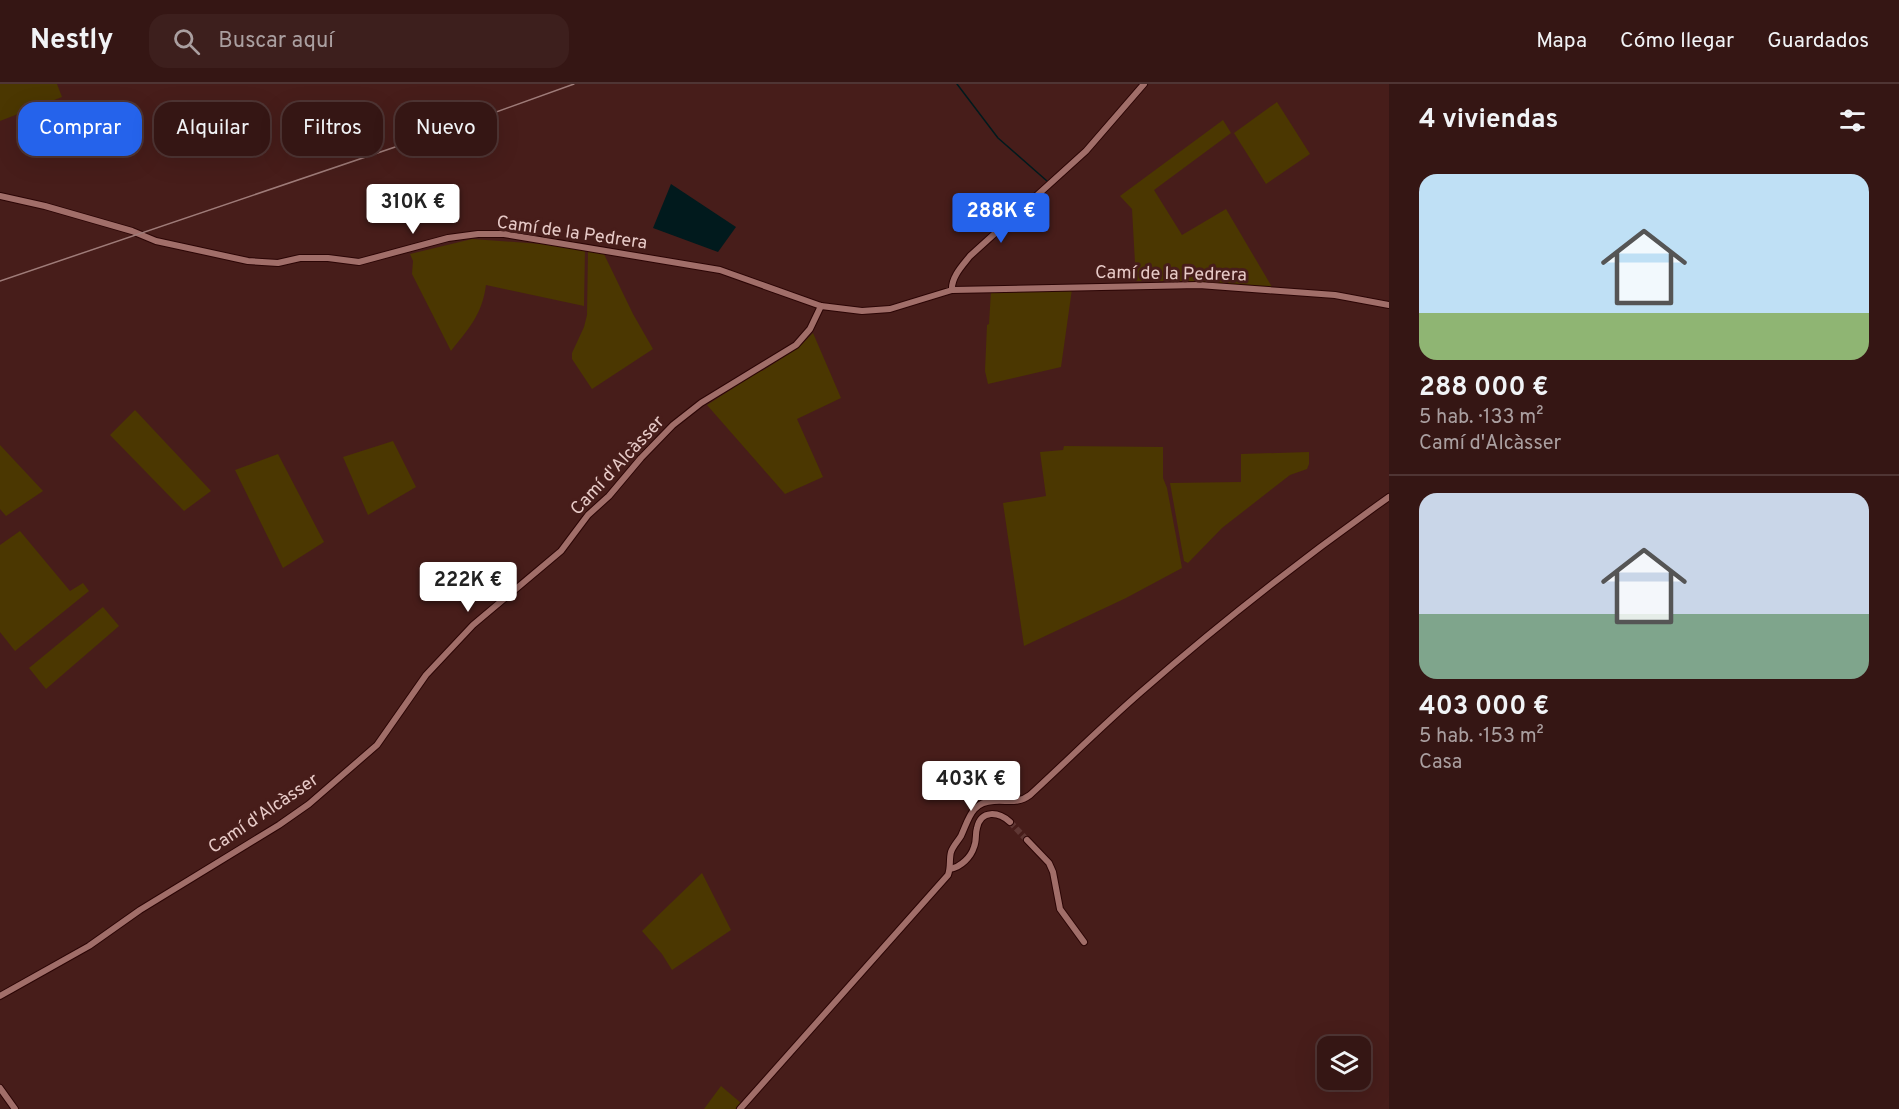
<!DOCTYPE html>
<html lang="es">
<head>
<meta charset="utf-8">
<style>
	:root { --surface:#351614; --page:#3d1f1d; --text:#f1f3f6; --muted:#aa9fa0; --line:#4f3534; --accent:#2563eb }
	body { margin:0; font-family:Overpass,sans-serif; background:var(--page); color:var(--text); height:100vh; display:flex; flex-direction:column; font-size:22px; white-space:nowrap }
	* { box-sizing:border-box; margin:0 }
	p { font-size:20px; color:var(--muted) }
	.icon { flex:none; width:33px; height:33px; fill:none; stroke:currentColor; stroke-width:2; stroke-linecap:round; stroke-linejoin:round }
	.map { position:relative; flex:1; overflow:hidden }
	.drawer { display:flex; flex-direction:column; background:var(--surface); width:510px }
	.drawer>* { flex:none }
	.banner { position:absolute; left:18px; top:18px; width:570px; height:54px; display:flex; gap:12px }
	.tools { position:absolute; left:1317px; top:952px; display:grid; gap:12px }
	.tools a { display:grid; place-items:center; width:54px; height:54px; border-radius:12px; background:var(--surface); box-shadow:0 6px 24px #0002,0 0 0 2px var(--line); font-size:30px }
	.price { position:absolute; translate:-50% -51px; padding:0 14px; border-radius:6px; background:#fff; color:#222; font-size:20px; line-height:39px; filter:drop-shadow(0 2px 3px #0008) }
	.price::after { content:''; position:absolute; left:50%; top:36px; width:18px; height:14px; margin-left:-9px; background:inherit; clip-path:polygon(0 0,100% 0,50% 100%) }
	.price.selected { background:var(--accent); color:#fff }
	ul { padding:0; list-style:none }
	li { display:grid; align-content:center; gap:12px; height:318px; padding:0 30px }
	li+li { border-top:2px solid var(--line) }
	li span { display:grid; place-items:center; height:186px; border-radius:18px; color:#555 }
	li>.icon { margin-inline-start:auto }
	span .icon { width:108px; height:108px; fill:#fffc; stroke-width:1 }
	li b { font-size:26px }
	h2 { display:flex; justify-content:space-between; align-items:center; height:72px; padding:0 30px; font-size:26px }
	.pill { padding:0 21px; border-radius:18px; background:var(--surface); box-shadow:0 6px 24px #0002,0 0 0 2px var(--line); font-size:21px; line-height:54px }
	.pill.selected { background:var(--accent); color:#fff }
	header { display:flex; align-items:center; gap:36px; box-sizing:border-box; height:84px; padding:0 30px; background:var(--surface); border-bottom:2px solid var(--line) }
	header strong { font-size:28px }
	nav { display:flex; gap:33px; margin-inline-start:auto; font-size:21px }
	.search { width:420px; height:54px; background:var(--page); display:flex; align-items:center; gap:15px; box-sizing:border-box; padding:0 21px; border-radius:18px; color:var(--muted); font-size:22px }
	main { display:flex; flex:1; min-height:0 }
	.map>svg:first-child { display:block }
	.green { fill:#4b3701 }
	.water { fill:#011a1d }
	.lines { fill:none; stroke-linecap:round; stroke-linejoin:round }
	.stream { stroke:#011a1d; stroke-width:1.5 }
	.street-tunnel { stroke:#5f3734; stroke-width:6; stroke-dasharray:6 3; stroke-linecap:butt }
	.street-casing { stroke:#2b0505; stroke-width:8 }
	.street { stroke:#a16e69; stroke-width:6 }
	.rail { stroke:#9f7c79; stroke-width:1.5 }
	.labels { text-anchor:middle; stroke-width:6; stroke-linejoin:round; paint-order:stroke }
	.street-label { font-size:18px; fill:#e7cac7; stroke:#471d1a }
</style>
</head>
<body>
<header>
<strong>Nestly</strong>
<div class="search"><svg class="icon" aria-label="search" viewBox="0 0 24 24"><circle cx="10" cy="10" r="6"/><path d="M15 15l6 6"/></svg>Buscar aquí</div>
<nav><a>Mapa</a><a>Cómo llegar</a><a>Guardados</a></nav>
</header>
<main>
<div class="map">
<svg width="1389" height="1025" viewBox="0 0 1389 1025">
	<rect width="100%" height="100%" fill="#471d1a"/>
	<g class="green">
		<path d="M0,0H57L62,13L0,37Z"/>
		<path d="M1277,18L1310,70L1266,100L1234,49Z"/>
		<path d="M1223,36L1231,49L1154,106L1182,151L1226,125L1272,203L1181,197H1136L1132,125L1120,112Z"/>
		<path d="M472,155L555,161L585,165L584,222L486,201C482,231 469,244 451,267L412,190L413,177L410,170Z"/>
		<path d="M588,166L603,168L633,230L653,265L592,305L572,275V269L584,243L587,231Z"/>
		<path d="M1072,205L1061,283L988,300L985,287L987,241L989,240L991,207Z"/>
		<path d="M813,249L841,314L797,335L823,393L785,410L707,321L761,286L762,287L798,264Z"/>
		<path d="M135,326L211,407L184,427L110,351Z"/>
		<path d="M393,357L416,403L368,431L343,373Z"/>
		<path d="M0,361L43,407L6,432L0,425Z"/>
		<path d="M1064,362L1163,363V394L1167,404L1182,484L1126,514L1024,562L1003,419L1046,412L1040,368L1063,366Z"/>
		<path d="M1309,368V380L1307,385L1290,391L1222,444L1188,479L1184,477L1170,399L1241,398V370Z"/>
		<path d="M278,370L324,458L283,484L235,386Z"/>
		<path d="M20,447L70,507L83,499L89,507L15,567L0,548V461Z"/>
		<path d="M103,523L119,542L46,605L29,584Z"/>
		<path d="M702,789L731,846L672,886L662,870L642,847Z"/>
		<path d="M721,1002L741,1019L736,1025H704Z"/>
	</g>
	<path class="water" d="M671,100L736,143L718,168L653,144Z"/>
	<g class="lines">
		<path class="stream" d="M957,0L998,54L1047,97"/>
		<path class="street-tunnel" d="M1010,738L1027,756"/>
		<defs>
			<g id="street">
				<path d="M0,112L45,122L132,147L156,157L248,177L278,179L300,174H328L359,178L448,154L478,150H504L720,186L821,222L862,227L890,225L952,206C951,193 963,181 970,172L1086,67L1144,0"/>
				<path d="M952,206L1199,201L1335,211L1389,221"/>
				<path d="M1027,756L1049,779L1053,788L1060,825L1084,858"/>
				<path d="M950,785C961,783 971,773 974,763C977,756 975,750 977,744C981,725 999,728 1010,738"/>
				<path d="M0,912L89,862L140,826L279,741L309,720L377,661L426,591L473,541L561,467L588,431L609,412L641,374L673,341L701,319L796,261L810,245L821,222"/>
				<path d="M0,1004L15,1025"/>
				<path d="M740,1025L948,791C951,783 949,775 951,768C953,762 958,757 961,752C969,735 971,718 994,717C1008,716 1018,720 1030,711C1067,677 1103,641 1141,608C1220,539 1303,474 1389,413"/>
			</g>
		</defs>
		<use href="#street" class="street-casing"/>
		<use href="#street" class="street"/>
		<path class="rail" d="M0,197L463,40L574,0"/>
	</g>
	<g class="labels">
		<g class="street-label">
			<text transform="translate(572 148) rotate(8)" y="6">Camí de la Pedrera</text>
			<text transform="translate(1171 189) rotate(1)" y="6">Camí de la Pedrera</text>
			<text transform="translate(617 381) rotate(-47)" y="6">Camí d'Alcàsser</text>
			<text transform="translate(263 729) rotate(-34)" y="6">Camí d'Alcàsser</text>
		</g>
	</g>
</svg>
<div class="tools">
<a><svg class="icon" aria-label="layers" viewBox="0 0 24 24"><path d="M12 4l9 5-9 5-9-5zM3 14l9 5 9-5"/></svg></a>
</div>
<b class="price" style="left:413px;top:151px">310K €</b>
<b class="price selected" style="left:1001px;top:160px">288K €</b>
<b class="price" style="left:468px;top:529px">222K €</b>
<b class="price" style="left:971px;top:728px">403K €</b>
<div class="banner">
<a class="pill selected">Comprar</a>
<a class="pill">Alquilar</a>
<a class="pill">Filtros</a>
<a class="pill">Nuevo</a>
</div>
</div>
<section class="drawer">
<h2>4 viviendas<svg class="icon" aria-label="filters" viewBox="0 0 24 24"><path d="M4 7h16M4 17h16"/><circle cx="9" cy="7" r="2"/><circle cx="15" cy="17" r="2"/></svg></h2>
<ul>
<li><span style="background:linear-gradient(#bfe0f5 75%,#8fb573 0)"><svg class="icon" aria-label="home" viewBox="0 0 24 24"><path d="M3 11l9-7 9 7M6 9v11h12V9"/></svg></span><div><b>288 000 €</b><p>5 hab. · 133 m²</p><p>Camí d'Alcàsser</p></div></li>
<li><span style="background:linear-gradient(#c9d6e8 65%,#7fa58c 0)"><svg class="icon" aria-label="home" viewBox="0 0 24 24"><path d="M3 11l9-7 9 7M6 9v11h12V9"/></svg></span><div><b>403 000 €</b><p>5 hab. · 153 m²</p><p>Casa</p></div></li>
</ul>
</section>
</main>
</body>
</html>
